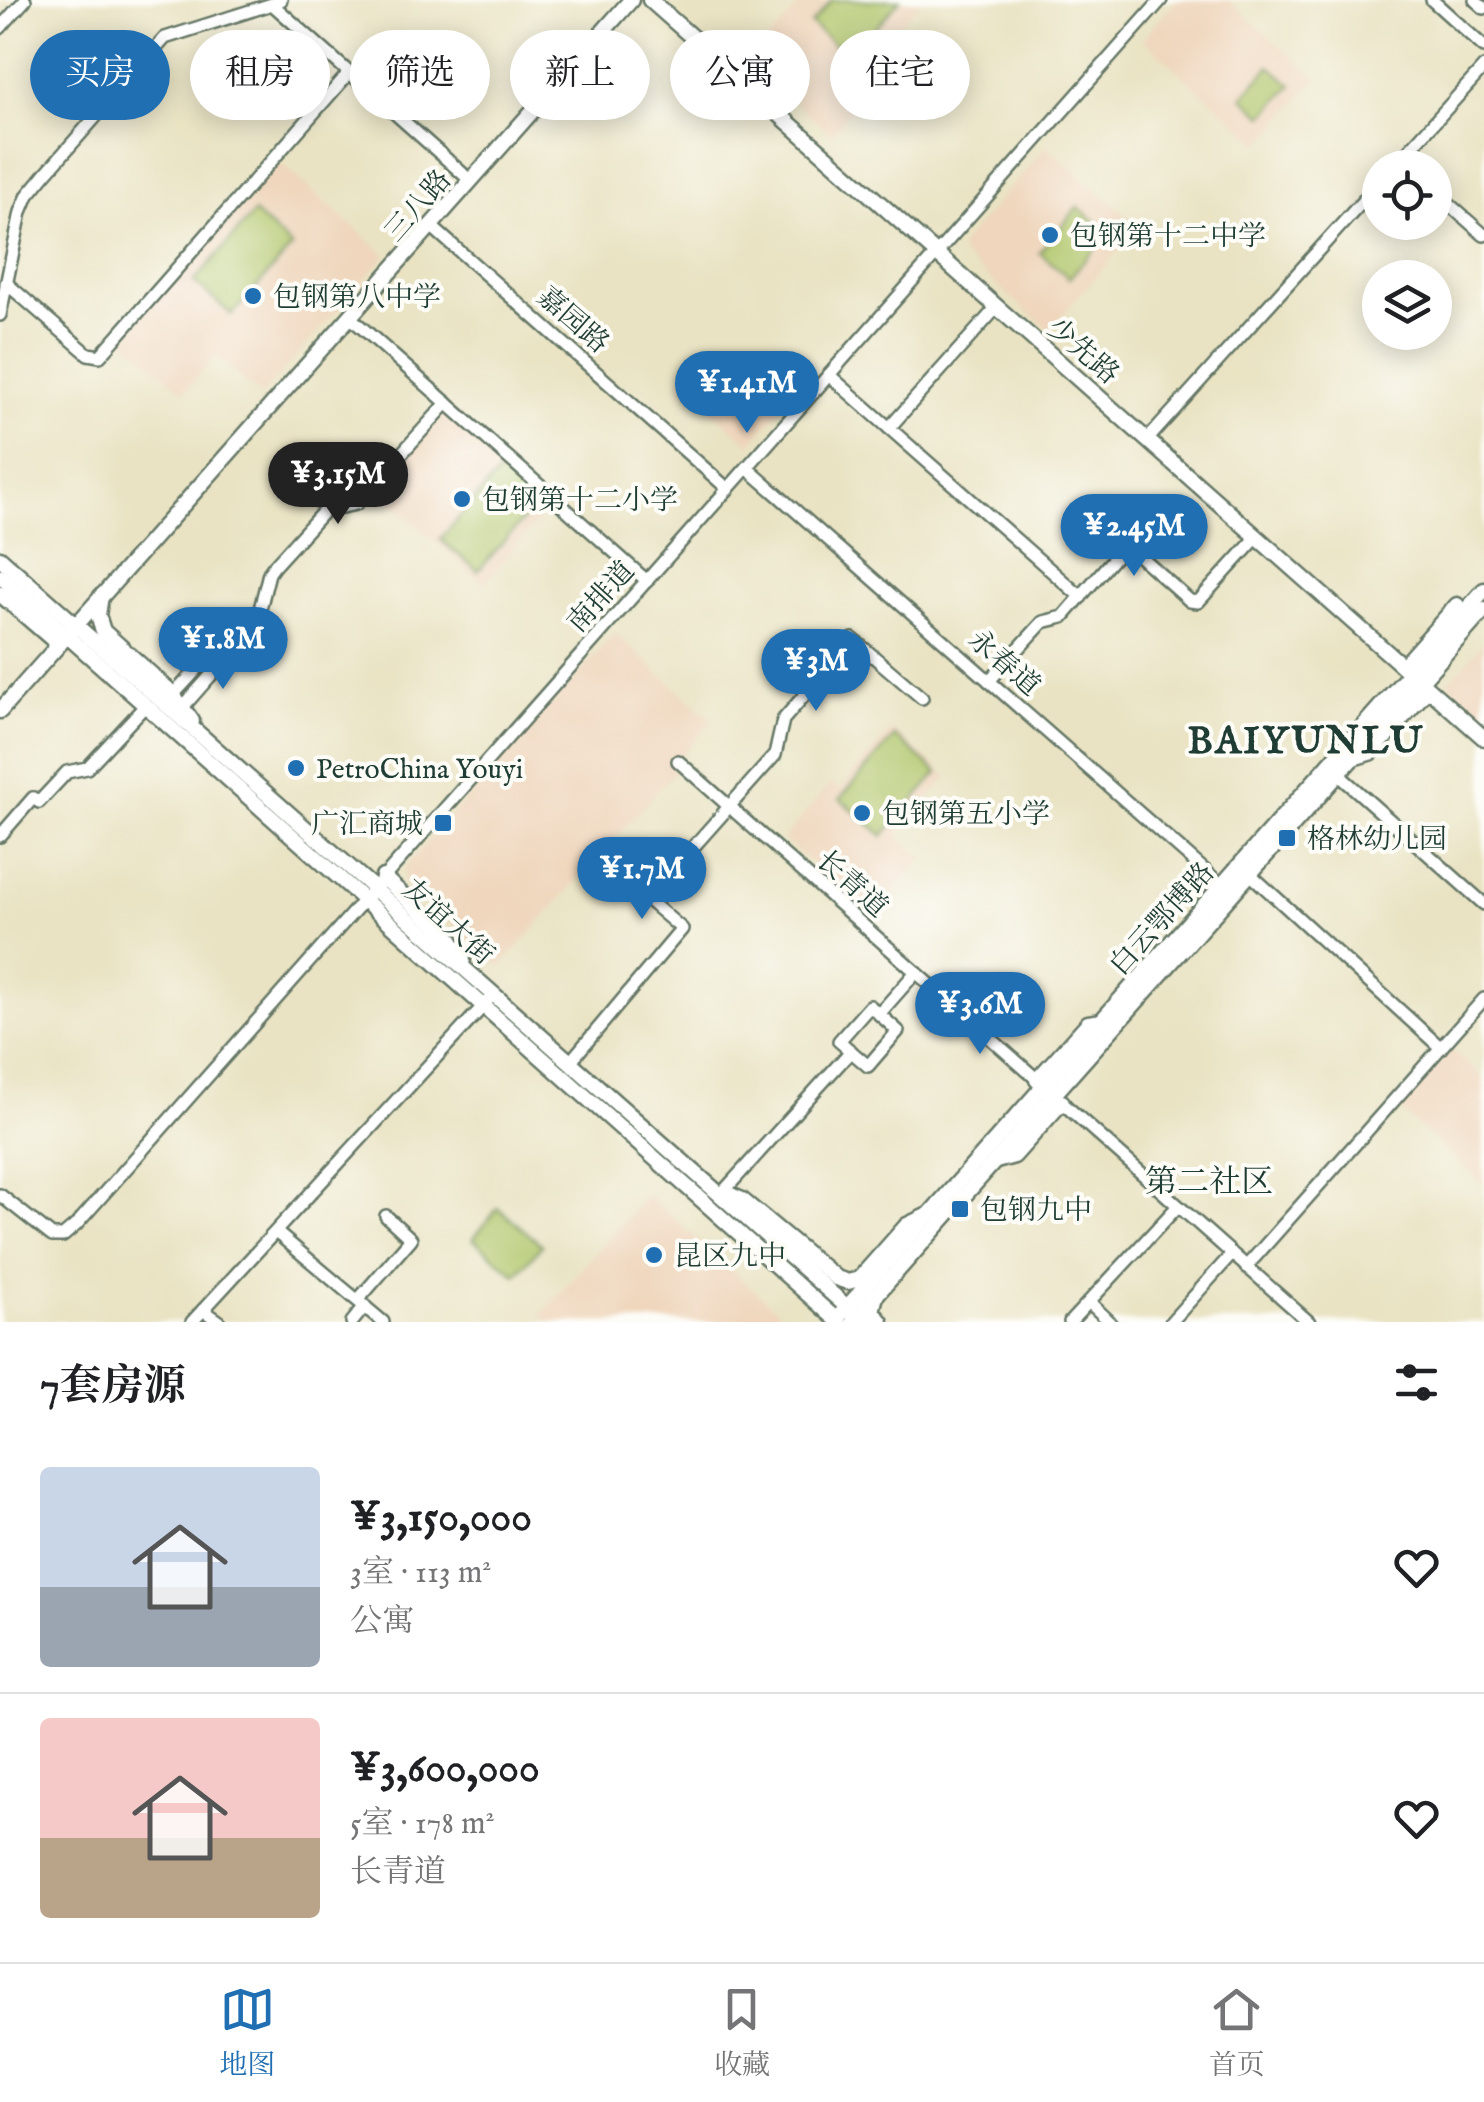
<!DOCTYPE html>
<html lang="zh">
<head>
<meta charset="utf-8">
<style>
	:root { --surface:#fff; --page:#f6f6f6; --text:#202124; --muted:#757577; --line:#e0e0e0; --accent:#1f6fb2 }
	body { margin:0; font-family:"IM FELL English","Noto Serif SC",serif; background:var(--page); color:var(--text); height:100vh; display:flex; flex-direction:column; font-size:38px; white-space:nowrap }
	* { box-sizing:border-box; margin:0 }
	p { font-size:32px; color:var(--muted) }
	.icon { flex:none; width:55px; height:55px; fill:none; stroke:currentColor; stroke-width:2; stroke-linecap:round; stroke-linejoin:round }
	.map { position:relative; height:1322px; overflow:hidden }
	.details { display:flex; flex-direction:column; background:var(--surface); flex:1 }
	.details>* { flex:none }
	.hud { position:absolute; left:30px; top:30px; width:1425px; height:90px; display:flex; gap:20px }
	.buttons { position:absolute; left:1362px; top:150px; display:grid; gap:20px }
	.buttons a { display:grid; place-items:center; width:90px; height:90px; border-radius:50%; background:var(--surface); box-shadow:0 5px 25px #0003; font-size:50px }
	.price { position:absolute; translate:-50% -85px; padding:0 22px; border-radius:35px; background:var(--accent); color:#fff; font-size:32px; line-height:65px; filter:drop-shadow(0 2px 5px #0008) }
	.price::after { content:''; position:absolute; left:50%; top:60px; width:30px; height:22px; margin-left:-15px; background:inherit; clip-path:polygon(0 0,100% 0,50% 100%) }
	.price.on { background:#222; color:#fff }
	ul { padding:0; list-style:none }
	li { display:flex; align-items:center; gap:30px; height:250px; padding:0 40px }
	li+li { border-top:2px solid var(--line) }
	li span { display:grid; place-items:center; flex:none; width:280px; height:200px; border-radius:10px; color:#555 }
	li>.icon { margin-inline-start:auto }
	span .icon { width:120px; height:120px; fill:#fffc; stroke-width:1 }
	li b { font-size:42px }
	h2 { display:flex; justify-content:space-between; align-items:center; height:120px; padding:0 40px; font-size:42px }
	.tag { padding:0 35px; border-radius:45px; background:var(--surface); box-shadow:0 5px 25px #0003; font-size:35px; line-height:90px }
	.tag.on { background:var(--accent); color:#fff }
	.menu { display:flex; justify-content:space-around; align-items:center; height:140px; border-top:2px solid var(--line); background:var(--surface); font-size:28px; color:var(--muted) }
	.menu a { display:grid; justify-items:center; gap:5px }
	.menu .on { color:var(--accent) }
	.map>svg:first-child { display:block }
	.built { fill:#efd6bc }
	.green { fill:#b0c66b; stroke:#688250; stroke-width:2.5 }
	.lines { fill:none; stroke-linecap:round; stroke-linejoin:round }
	.minor-casing { stroke:#676; stroke-width:16 }
	.major-casing { stroke:#676; stroke-width:19 }
	.minor { stroke:#fff; stroke-width:11 }
	.major { stroke:#fff; stroke-width:14 }
	.poi-dot { fill:#1f6fb2; stroke:#fdfcf7; stroke-width:4 }
	.labels { text-anchor:middle; stroke-width:8; stroke-linejoin:round; paint-order:stroke }
	.street-label { font-size:28px; fill:#1f3d34; stroke:#fdfcf7 }
	.poi-label { font-size:28px; fill:#1f3d34; stroke:#fdfcf7; text-anchor:start }
	.quarter-label { font-size:32px; fill:#1f3d34; stroke:#fdfcf7 }
	.district-label { font-size:38px; font-weight:bold; letter-spacing:2.5px; fill:#1f3d34; stroke:#fdfcf7 }
</style>
</head>
<body>
<div class="map">
<svg width="1484" height="1322" viewBox="0 0 1484 1322">
	<rect width="100%" height="100%" fill="#fdfcf7"/>
	<filter id="ink" filterUnits="userSpaceOnUse"><feTurbulence type="fractalNoise" baseFrequency=".01" numOctaves="2"/><feDisplacementMap in="SourceGraphic" scale="20" xChannelSelector="R" yChannelSelector="G"/><feConvolveMatrix kernelMatrix="1 2 1 2 8 2 1 2 1" color-interpolation-filters="sRGB"/></filter>
	<filter id="wash" filterUnits="userSpaceOnUse"><feTurbulence type="fractalNoise" baseFrequency=".0048" numOctaves="4" result="noise"/><feDisplacementMap in="SourceGraphic" scale="40" xChannelSelector="R" yChannelSelector="G"/><feGaussianBlur stdDeviation="2.25" result="paint"/><feColorMatrix in="noise" values="0 0 0 0 0 0 0 0 0 0 0 0 0 0 0 0 0 1.4 0 .05"/><feComposite in="paint" operator="in"/></filter>
	<g filter="url(#wash)">
		<rect width="100%" height="100%" fill="#e9e3c3"/>
		<g class="built">
			<path d="M804,0L921,1L895,30L910,43L831,134L750,62Z"/>
			<path d="M1177,0H1228L1317,79L1260,144L1142,39Z"/>
			<path d="M1046,146L1139,227L1049,330L961,254V244Z"/>
			<path d="M278,161L386,255L261,396L216,356L184,392L121,337Z"/>
			<path d="M723,337L791,397L750,444L681,384Z"/>
			<path d="M445,410L490,449L486,454L548,509L483,584L376,489Z"/>
			<path d="M615,633L712,720L675,762L679,767L500,967L405,881L404,868Z"/>
			<path d="M1484,641V715L1448,683Z"/>
			<path d="M892,729L948,777L898,835L924,858L872,917L783,839L831,783L839,790Z"/>
			<path d="M1451,1049L1484,1078V1185L1398,1108Z"/>
			<path d="M647,1195L790,1322H549L541,1315Z"/>
		</g>
		<g class="green">
			<path d="M832,0H900L849,58L811,24Z"/>
			<path d="M1270,66L1292,85L1264,116L1243,97Z"/>
			<path d="M1078,207L1109,233L1069,278L1039,252Z"/>
			<path d="M254,213L292,247L232,315L194,282Z"/>
			<path d="M501,470L538,503L478,571L440,539Z"/>
			<path d="M895,736L938,773L883,836L840,799Z"/>
			<path d="M498,1208L542,1245L516,1275L473,1239Z"/>
		</g>
	</g>
	<g filter="url(#ink)">
		<g class="lines">
			<defs>
				<g id="minor">
					<path d="M281,0L272,4L471,181"/>
					<path d="M1432,0L1484,47"/>
					<path d="M1475,0L1484,8"/>
					<path d="M0,28L25,0"/>
					<path d="M1393,168L1484,67"/>
					<path d="M1435,192L1484,235"/>
					<path d="M431,226L728,489"/>
					<path d="M6,283L88,354L100,356L348,74"/>
					<path d="M0,315L21,212L28,195L47,172L165,38L272,4"/>
					<path d="M351,318L647,581"/>
					<path d="M829,375L1081,597"/>
					<path d="M889,428L997,307"/>
					<path d="M1147,440L1380,182"/>
					<path d="M747,468L1228,891"/>
					<path d="M989,681L1043,622L1063,617L1126,544L1190,601L1198,602L1257,537"/>
					<path d="M174,694L200,666L221,652"/>
					<path d="M183,707L212,674L225,650L260,609L269,573L274,566L324,511L356,504L447,403"/>
					<path d="M678,761L1041,1083"/>
					<path d="M1338,774L1484,904"/>
					<path d="M0,836L33,798L39,802L67,772L87,768L144,707"/>
					<path d="M1249,873L1441,1048"/>
					<path d="M870,1006L898,1031L868,1066L839,1041Z"/>
					<path d="M879,1014L916,972"/>
					<path d="M570,1062L682,929L647,899L775,755L783,720L853,639L922,698"/>
					<path d="M1058,1099L1309,1322"/>
					<path d="M723,1192L851,1051"/>
					<path d="M0,1195L52,1236H63L76,1225L1161,0"/>
					<path d="M277,1233L383,1322"/>
					<path d="M1246,1267L1484,999"/>
					<path d="M358,1300L411,1239L386,1216"/>
					<path d="M1089,1302L1110,1322"/>
					<path d="M203,1310L220,1322"/>
					<path d="M192,1322L487,1002"/>
					<path d="M352,1322L365,1306"/>
					<path d="M1070,1322L1178,1206"/>
					<path d="M1171,1322L1232,1254"/>
				</g>
				<g id="major">
					<path d="M650,0L1484,738"/>
					<path d="M0,558L864,1322"/>
					<path d="M0,576L839,1322"/>
					<path d="M0,594L58,644"/>
					<path d="M101,596L98,615L103,631L172,693L192,721"/>
					<path d="M1403,666L1457,605"/>
					<path d="M0,711L631,0"/>
					<path d="M1353,758L1372,752L1428,689"/>
					<path d="M383,877L450,938L463,960"/>
					<path d="M1037,1080L1088,1023L1103,1021"/>
					<path d="M996,1161L1014,1156L1062,1102"/>
					<path d="M726,1193L742,1200L836,1278L848,1282L859,1279L907,1225L926,1216"/>
					<path d="M876,1296L872,1311L881,1322"/>
					<path d="M841,1314L1484,590"/>
					<path d="M853,1321L1484,610"/>
				</g>
			</defs>
			<use href="#minor" class="minor-casing"/>
			<use href="#major" class="major-casing"/>
			<use href="#minor" class="minor"/>
			<use href="#major" class="major"/>
		</g>
	</g>
	<g class="poi-dot">
		<circle cx="1050" cy="235" r="10"/>
		<circle cx="253" cy="296" r="10"/>
		<circle cx="462" cy="499" r="10"/>
		<circle cx="296" cy="768" r="10"/>
		<circle cx="862" cy="813" r="10"/>
		<rect x="433" y="813" width="20" height="20" rx="5"/>
		<rect x="1277" y="828" width="20" height="20" rx="5"/>
		<rect x="950" y="1199" width="20" height="20" rx="5"/>
		<circle cx="654" cy="1255" r="10"/>
	</g>
	<g class="labels">
		<g class="street-label">
			<text transform="translate(417 205) rotate(-49)" y="10">三八路</text>
			<text transform="translate(574 319) rotate(41)" y="10">嘉园路</text>
			<text transform="translate(1084 350) rotate(41)" y="10">少先路</text>
			<text transform="translate(600 596) rotate(-48)" y="10">南排道</text>
			<text transform="translate(1005 662) rotate(41)" y="10">永春道</text>
			<text transform="translate(853 883) rotate(42)" y="10">长青道</text>
			<text transform="translate(1161 918) rotate(-48)" y="10">白云鄂博路</text>
			<text transform="translate(449 921) rotate(42)" y="10">友谊大街</text>
		</g>
		<g class="poi-label">
			<text x="1070" y="245">包钢第十二中学</text>
			<text x="273" y="306">包钢第八中学</text>
			<text x="482" y="509">包钢第十二小学</text>
			<text x="316" y="778">PetroChina Youyi</text>
			<text x="882" y="823">包钢第五小学</text>
			<text x="423" y="833" text-anchor="end">广汇商城</text>
			<text x="1307" y="848">格林幼儿园</text>
			<text x="980" y="1219">包钢九中</text>
			<text x="674" y="1265">昆区九中</text>
		</g>
		<g class="quarter-label">
			<text x="1209" y="1192">第二社区</text>
		</g>
		<g class="district-label">
			<text x="1306" y="753">BAIYUNLU</text>
		</g>
	</g>
</svg>
<div class="buttons">
<a><svg class="icon" aria-label="locate" viewBox="0 0 24 24"><circle cx="12" cy="12" r="6"/><path d="M12 2v4M12 18v4M2 12h4M18 12h4"/></svg></a>
<a><svg class="icon" aria-label="layers" viewBox="0 0 24 24"><path d="M12 4l9 5-9 5-9-5zM3 14l9 5 9-5"/></svg></a>
</div>
<b class="price" style="left:747px;top:436px">¥1.41M</b>
<b class="price on" style="left:338px;top:527px">¥3.15M</b>
<b class="price" style="left:1134px;top:579px">¥2.45M</b>
<b class="price" style="left:223px;top:692px">¥1.8M</b>
<b class="price" style="left:816px;top:714px">¥3M</b>
<b class="price" style="left:642px;top:922px">¥1.7M</b>
<b class="price" style="left:980px;top:1057px">¥3.6M</b>
<div class="hud">
<a class="tag on">买房</a>
<a class="tag">租房</a>
<a class="tag">筛选</a>
<a class="tag">新上</a>
<a class="tag">公寓</a>
<a class="tag">住宅</a>
</div>
</div>
<section class="details">
<h2>7套房源<svg class="icon" aria-label="filters" viewBox="0 0 24 24"><path d="M4 7h16M4 17h16"/><circle cx="9" cy="7" r="2"/><circle cx="15" cy="17" r="2"/></svg></h2>
<ul>
<li><span style="background:linear-gradient(#c9d6e8 60%,#9aa5b1 0)"><svg class="icon" aria-label="home" viewBox="0 0 24 24"><path d="M3 11l9-7 9 7M6 9v11h12V9"/></svg></span><div><b>¥3,150,000</b><p>3室 · 113 m²</p><p>公寓</p></div><svg class="icon" aria-label="heart" viewBox="0 0 24 24"><path d="M12 20l-8-8c-3-5 5-10 8-4 3-6 11-1 8 4z"/></svg></li>
<li><span style="background:linear-gradient(#f6c9c9 60%,#b9a48a 0)"><svg class="icon" aria-label="home" viewBox="0 0 24 24"><path d="M3 11l9-7 9 7M6 9v11h12V9"/></svg></span><div><b>¥3,600,000</b><p>5室 · 178 m²</p><p>长青道</p></div><svg class="icon" aria-label="heart" viewBox="0 0 24 24"><path d="M12 20l-8-8c-3-5 5-10 8-4 3-6 11-1 8 4z"/></svg></li>
</ul>
</section>
<nav class="menu">
<a class="on"><svg class="icon" aria-label="map" viewBox="0 0 24 24"><path d="M3 6l6-2 6 2 6-2v14l-6 2-6-2-6 2zM9 4v14M15 6v14"/></svg>地图</a>
<a><svg class="icon" aria-label="saved" viewBox="0 0 24 24"><path d="M7 4h10v16l-5-4-5 4z"/></svg>收藏</a>
<a><svg class="icon" aria-label="home" viewBox="0 0 24 24"><path d="M3 11l9-7 9 7M6 9v11h12V9"/></svg>首页</a>
</nav>
</body>
</html>
